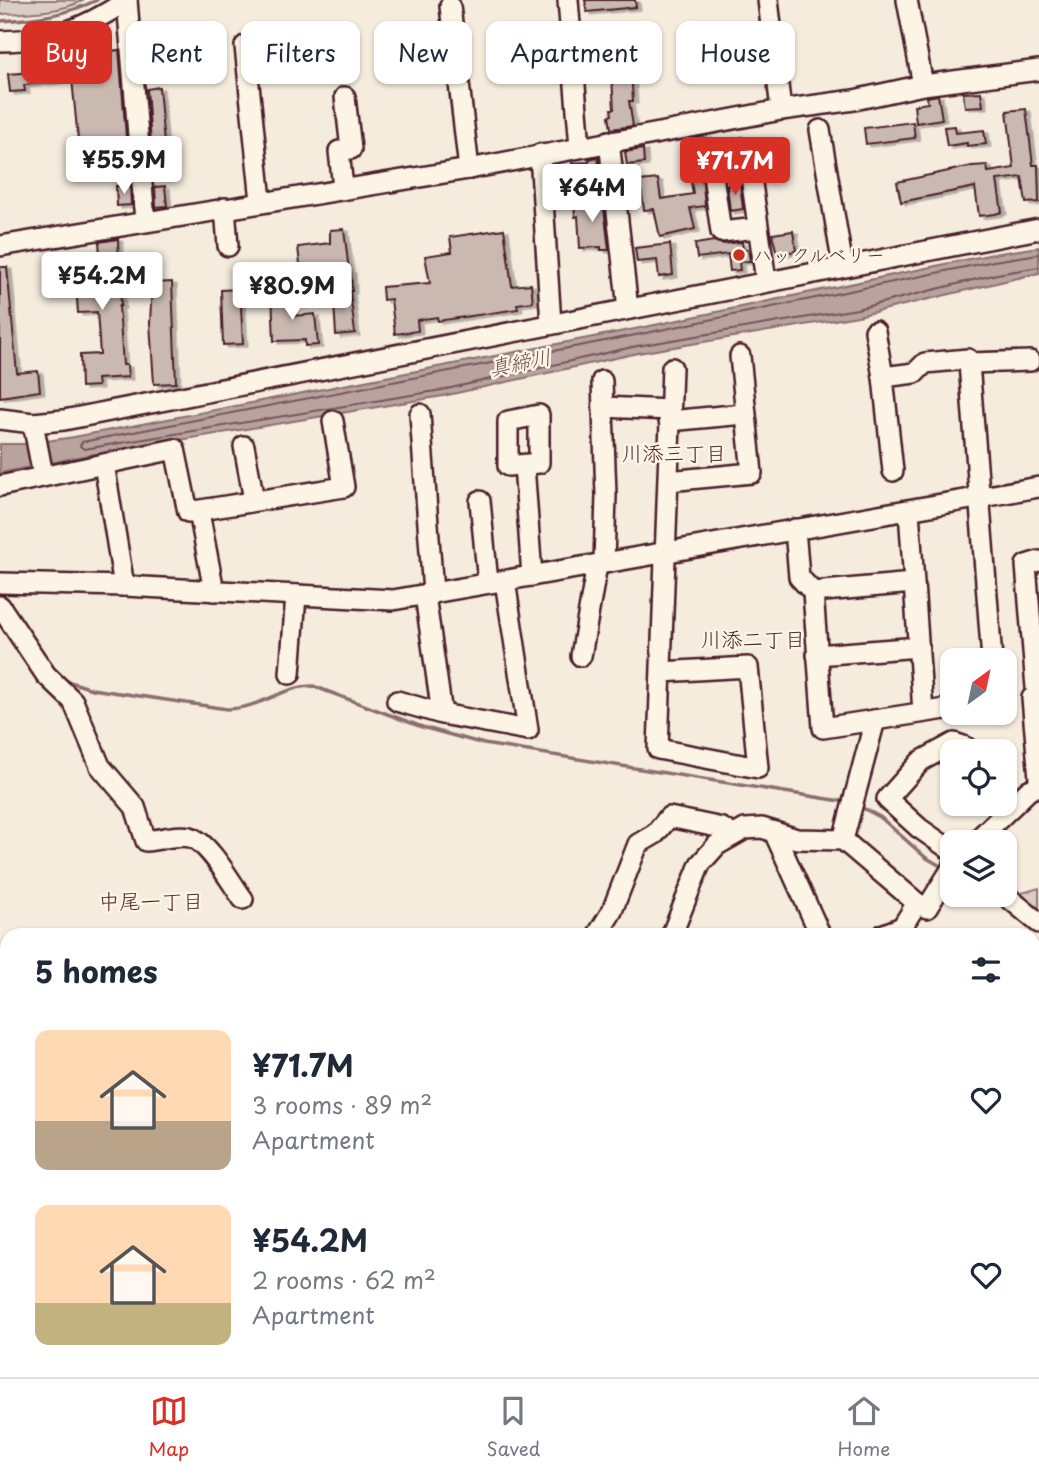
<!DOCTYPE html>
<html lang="en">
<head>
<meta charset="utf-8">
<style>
	:root { --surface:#fff; --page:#f6f6f7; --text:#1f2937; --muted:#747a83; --line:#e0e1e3; --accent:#d93025 }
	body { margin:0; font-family:"Playpen Sans","Klee One",sans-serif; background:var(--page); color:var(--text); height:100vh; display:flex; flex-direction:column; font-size:26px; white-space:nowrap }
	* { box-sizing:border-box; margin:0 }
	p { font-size:23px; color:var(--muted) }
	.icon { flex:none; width:38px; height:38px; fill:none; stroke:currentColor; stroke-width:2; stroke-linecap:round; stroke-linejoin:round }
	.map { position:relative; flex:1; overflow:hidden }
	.side { position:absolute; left:0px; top:928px; width:1040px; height:450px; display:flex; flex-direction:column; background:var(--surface); border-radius:21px 21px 0 0; box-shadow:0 2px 5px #0004 }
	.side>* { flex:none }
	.guide { position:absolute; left:21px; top:21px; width:998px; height:63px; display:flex; gap:14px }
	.needle { width:46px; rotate:33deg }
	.controls { position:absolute; left:940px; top:648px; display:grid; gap:14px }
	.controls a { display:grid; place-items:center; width:77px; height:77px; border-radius:14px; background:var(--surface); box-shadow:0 2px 5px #0004; font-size:35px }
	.price { position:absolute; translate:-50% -60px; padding:0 16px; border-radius:7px; background:#fff; color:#222; font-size:23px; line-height:46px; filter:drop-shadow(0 2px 4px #0008) }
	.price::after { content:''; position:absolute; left:50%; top:42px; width:21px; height:16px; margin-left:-10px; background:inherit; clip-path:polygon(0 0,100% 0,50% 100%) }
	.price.selected { background:var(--accent); color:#fff }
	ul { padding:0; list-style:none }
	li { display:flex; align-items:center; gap:21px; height:175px; padding:0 35px }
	li span { display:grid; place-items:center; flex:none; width:196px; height:140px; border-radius:14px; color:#555 }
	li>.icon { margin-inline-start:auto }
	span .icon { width:84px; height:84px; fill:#fffc; stroke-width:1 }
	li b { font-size:30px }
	h2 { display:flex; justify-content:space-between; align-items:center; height:84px; padding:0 35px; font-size:30px }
	.chip { padding:0 24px; border-radius:14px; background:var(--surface); box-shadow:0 2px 5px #0004; font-size:24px; line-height:63px }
	.chip.selected { background:var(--accent); color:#fff }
	.dock { display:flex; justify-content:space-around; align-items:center; height:98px; border-top:2px solid var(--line); background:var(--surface); font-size:19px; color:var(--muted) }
	.dock a { display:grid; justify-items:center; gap:4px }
	.dock .selected { color:var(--accent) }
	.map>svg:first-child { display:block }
	.green { fill:#dbcec4; stroke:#927678; stroke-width:2 }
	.water { fill:#b8a39e; stroke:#8c6e70; stroke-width:2 }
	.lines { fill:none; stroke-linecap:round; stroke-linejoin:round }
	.shore { stroke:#765459; stroke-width:2 }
	.stream { stroke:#8c6e70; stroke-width:3.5 }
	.building { fill:#cab9b1; stroke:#4a1f2b; stroke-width:2; filter:url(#shadow) }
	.minor-casing { stroke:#4a1f2b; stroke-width:24 }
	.highway-casing { stroke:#4a1f2b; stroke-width:32 }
	.minor { stroke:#fcf5e5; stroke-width:19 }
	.highway { stroke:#fcf5e5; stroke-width:26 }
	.poi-dot { fill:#c8321e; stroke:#fcf5e5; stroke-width:2.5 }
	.labels { text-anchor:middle; stroke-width:5; stroke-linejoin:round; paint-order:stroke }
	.poi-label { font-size:19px; fill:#4a1f2b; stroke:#fcf5e5; text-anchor:start }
	.water-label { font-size:21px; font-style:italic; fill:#704d53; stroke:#fcf5e5 }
	.neighbourhood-label { font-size:21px; fill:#4a1f2b; stroke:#fcf5e5 }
</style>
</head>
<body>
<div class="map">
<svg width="1039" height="1377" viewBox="0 0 1039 1377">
	<defs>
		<filter id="shadow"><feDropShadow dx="4.5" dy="2.5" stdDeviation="0" flood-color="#0004"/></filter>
	</defs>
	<rect width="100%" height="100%" fill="#f5ecde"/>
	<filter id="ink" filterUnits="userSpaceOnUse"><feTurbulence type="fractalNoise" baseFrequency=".0143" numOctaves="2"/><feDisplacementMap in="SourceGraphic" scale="14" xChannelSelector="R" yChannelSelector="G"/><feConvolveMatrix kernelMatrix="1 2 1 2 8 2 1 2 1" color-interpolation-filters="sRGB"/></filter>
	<g filter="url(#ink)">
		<g class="green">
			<path d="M0,0H84C60,13 27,13 0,14Z"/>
			<path d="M1039,888V918L1012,896Z"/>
		</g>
		<path class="water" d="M1039,247V273L858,316L638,353L443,396L84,456L0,473V444H26L74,437L645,327L993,254Z"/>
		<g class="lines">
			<path class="shore" d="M1039,254L994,261L646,333L82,442L80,446L84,449L442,390L637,346L857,309L997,274L1039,267"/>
			<g class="stream">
				<path d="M0,21C35,19 66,15 97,0"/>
				<path d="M64,680L92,689L227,709C262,708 283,686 313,686L422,727L484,744L847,802"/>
				<path d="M857,805L880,817L925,857L944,868"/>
				<path d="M989,894L1000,902"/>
			</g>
		</g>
		<g class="building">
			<path d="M585,0H635L636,7L587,12Z"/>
			<path d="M629,38L633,101H629L633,126L611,129L609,116L612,115L611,109H614L611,62L596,64V62H591L589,42Z"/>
			<path d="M154,46V61H144L143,47Z"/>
			<path d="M119,50L128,162L76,168L75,151L79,150L72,79L24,85L25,91L10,92L8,74L34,72L33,66L82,64L80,55Z"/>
			<path d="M159,87L165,156L152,157L147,89Z"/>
			<path d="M981,92L983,106L965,107L963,93Z"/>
			<path d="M938,95L942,119L916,123L914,105L928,103L927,97Z"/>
			<path d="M1026,109L1033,165H1038L1039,202L1026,203L1022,177L997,180L1002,212L995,214L979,216L975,187L901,202L897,182L972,166L987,165L988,172L1014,168L1007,111Z"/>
			<path d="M913,122L915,138L866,144L864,128Z"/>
			<path d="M955,126L956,133L984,130L986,144L967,146V143L947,146L944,127Z"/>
			<path d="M742,137L745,151L710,156L701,163L705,206L690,208L695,229L660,237L654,209L644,210L640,181L658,179L661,199L693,194L685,143L711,138L712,143Z"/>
			<path d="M643,149L644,163L627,165L625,152Z"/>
			<path d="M598,157L600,172L573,177L572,163L589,162V159Z"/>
			<path d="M740,183L743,209L730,211L727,185Z"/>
			<path d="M130,185L131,205L117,206L116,186Z"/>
			<path d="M165,186L167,206L156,207L155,187Z"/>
			<path d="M588,199V201L603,200L609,250H601V247L580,248L578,216L575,217L574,200Z"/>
			<path d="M344,229L349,271H351L352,291H350L355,333L336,335L333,286L331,287L330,275L312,277L313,289L299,290L297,273H301L298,247L330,243V230Z"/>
			<path d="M504,229L512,286L531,284L533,302L517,304L518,309L438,321L437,317L417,320L418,331L395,334L391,299L383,300L382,287L430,283L425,256L452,252L450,237Z"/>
			<path d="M793,231L796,251L777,254L772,234Z"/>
			<path d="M118,239L121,306H119L123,365H127L128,377L97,379L98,386L81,387L80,355L100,354L97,312L78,313L74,255L100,254L99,242Z"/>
			<path d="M714,241L722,244L742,242L743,250L748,249L750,261L739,262L740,270L730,271L728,254L697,258L695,244Z"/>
			<path d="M670,244L673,275L659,277L657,260L637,262L635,248Z"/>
			<path d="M0,267H7L17,373L38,371L40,391L0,397Z"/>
			<path d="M172,282L176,383L154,384L150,323L152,283Z"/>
			<path d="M240,289L243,344L223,345L221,290Z"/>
			<path d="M291,292L293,316L315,314L318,345L305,346V340L274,341L272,294Z"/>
		</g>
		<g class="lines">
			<defs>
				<g id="minor">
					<path d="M127,0L145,221"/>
					<path d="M568,0L580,147"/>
					<path d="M768,0L781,110"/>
					<path d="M907,0L923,85"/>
					<path d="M450,6L469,169"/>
					<path d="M0,41C53,40 83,30 127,0"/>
					<path d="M245,46L261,201"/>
					<path d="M710,57L773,44"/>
					<path d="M820,130L843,267"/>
					<path d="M609,141L628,309"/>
					<path d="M540,154L551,324"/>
					<path d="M343,188L339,151L351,149L345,97"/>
					<path d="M225,208L228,246"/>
					<path d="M758,228L721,232L712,168L749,163L766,281"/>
					<path d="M0,246L469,169L781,110L854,100L923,85L1039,70"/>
					<path d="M875,331L883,377"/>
					<path d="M969,363L992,660"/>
					<path d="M602,381L606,495L604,563"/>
					<path d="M603,407L670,410"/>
					<path d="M420,414L433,593"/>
					<path d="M539,415V463L508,466V421Z"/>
					<path d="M0,419L33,423L64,420L1039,229"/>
					<path d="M669,421L744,414"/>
					<path d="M33,423L43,475"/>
					<path d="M244,446L254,500"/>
					<path d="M104,464L175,449L188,512L344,487L333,421"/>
					<path d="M524,465L532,576"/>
					<path d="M893,471L883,377L915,373L925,363L968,359L969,363L1030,361"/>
					<path d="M668,481L752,473L740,356"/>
					<path d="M0,486L104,464L124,586"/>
					<path d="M480,501L488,583"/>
					<path d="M909,511L923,712"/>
					<path d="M199,512L214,591"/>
					<path d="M795,529L799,577L813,592L823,728L952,708"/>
					<path d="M0,583L124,586L393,600L1039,487"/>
					<path d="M813,592L913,583"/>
					<path d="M425,595L442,714"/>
					<path d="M0,606L46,675L73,701L100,766L135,807L146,841C159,840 178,834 190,837C209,842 231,883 243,899"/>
					<path d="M817,655L919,647"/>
					<path d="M581,656L597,565"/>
					<path d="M661,672L748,667L758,768L658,749L672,368"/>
					<path d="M290,674L296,595"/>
					<path d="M1036,688L1026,565L1039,561"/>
					<path d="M1039,697L1032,698L1039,778"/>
					<path d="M397,701L442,714L528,730L505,581"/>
					<path d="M774,832L820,934"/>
					<path d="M843,840L875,720"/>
					<path d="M975,842L1029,790L1039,786"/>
					<path d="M952,851L919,828L887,799L921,761L954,743L966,747L969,751"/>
					<path d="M1004,894L1039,923"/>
					<path d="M598,934L612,911L638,844L655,834L669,817L722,828L733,835"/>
					<path d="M672,934L700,864L717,845L745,829L762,828L797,839L843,840L917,903L927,908L952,868"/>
					<path d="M884,934L902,927L917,903"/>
					<path d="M0,1104H7"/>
					<path d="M1032,1115L1039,1109"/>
					<path d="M0,1226H7"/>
					<path d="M695,1370L713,1377"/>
					<path d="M603,1377L607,1370"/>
					<path d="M756,1377L758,1370"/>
				</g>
				<g id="highway">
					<path d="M1032,976L1039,972"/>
					<path d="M1032,1000L1039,996"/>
					<path d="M202,1377L216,1370"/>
					<path d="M243,1377L257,1370"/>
				</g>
			</defs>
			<use href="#minor" class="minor-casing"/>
			<use href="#highway" class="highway-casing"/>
			<use href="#minor" class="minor"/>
			<use href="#highway" class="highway"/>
		</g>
	</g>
	<circle class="poi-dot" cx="739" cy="255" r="7"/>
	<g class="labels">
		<g class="poi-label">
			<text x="753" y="262">ハックルベリー</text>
		</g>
		<g class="water-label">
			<text transform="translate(520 363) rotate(-11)" y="7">真締川</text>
		</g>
		<g class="neighbourhood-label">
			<text x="674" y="461">川添三丁目</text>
			<text x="753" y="647">川添二丁目</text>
			<text x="151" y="909">中尾一丁目</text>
		</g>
	</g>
</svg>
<div class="controls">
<a><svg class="needle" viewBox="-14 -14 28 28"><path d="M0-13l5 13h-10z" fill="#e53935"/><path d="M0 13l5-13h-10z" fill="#747a83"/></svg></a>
<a><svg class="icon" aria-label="locate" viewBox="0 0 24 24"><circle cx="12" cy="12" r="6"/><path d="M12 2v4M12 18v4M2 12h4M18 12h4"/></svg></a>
<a><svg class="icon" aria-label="layers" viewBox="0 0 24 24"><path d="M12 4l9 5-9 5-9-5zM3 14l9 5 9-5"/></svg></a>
</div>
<b class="price" style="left:124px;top:196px">¥55.9M</b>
<b class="price selected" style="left:735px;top:197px">¥71.7M</b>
<b class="price" style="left:592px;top:224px">¥64M</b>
<b class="price" style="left:102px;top:312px">¥54.2M</b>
<b class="price" style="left:292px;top:322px">¥80.9M</b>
<div class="guide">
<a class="chip selected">Buy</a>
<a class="chip">Rent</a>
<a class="chip">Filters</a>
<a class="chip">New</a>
<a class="chip">Apartment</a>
<a class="chip">House</a>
</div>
<section class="side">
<h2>5 homes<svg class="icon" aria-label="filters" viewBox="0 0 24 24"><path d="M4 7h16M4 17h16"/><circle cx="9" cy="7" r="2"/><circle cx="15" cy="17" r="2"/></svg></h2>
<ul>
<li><span style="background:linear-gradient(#ffd9b3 65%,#b9a48a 0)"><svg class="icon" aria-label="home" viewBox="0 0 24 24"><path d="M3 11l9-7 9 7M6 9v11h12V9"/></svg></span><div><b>¥71.7M</b><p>3 rooms · 89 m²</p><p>Apartment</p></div><svg class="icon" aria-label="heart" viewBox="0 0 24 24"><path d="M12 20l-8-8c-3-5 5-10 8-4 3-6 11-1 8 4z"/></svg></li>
<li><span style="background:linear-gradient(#ffd9b3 70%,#c2b280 0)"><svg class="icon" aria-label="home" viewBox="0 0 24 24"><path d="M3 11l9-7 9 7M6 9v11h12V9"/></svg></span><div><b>¥54.2M</b><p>2 rooms · 62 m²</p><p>Apartment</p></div><svg class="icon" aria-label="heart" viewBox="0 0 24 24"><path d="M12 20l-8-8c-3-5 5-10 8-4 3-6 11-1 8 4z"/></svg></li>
</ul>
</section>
</div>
<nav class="dock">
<a class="selected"><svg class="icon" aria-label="map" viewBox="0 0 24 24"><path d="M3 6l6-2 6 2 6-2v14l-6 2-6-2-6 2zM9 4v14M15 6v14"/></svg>Map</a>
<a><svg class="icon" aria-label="saved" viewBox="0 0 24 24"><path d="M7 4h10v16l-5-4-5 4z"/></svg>Saved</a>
<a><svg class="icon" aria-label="home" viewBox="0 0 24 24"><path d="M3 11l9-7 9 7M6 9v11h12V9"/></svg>Home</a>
</nav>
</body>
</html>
